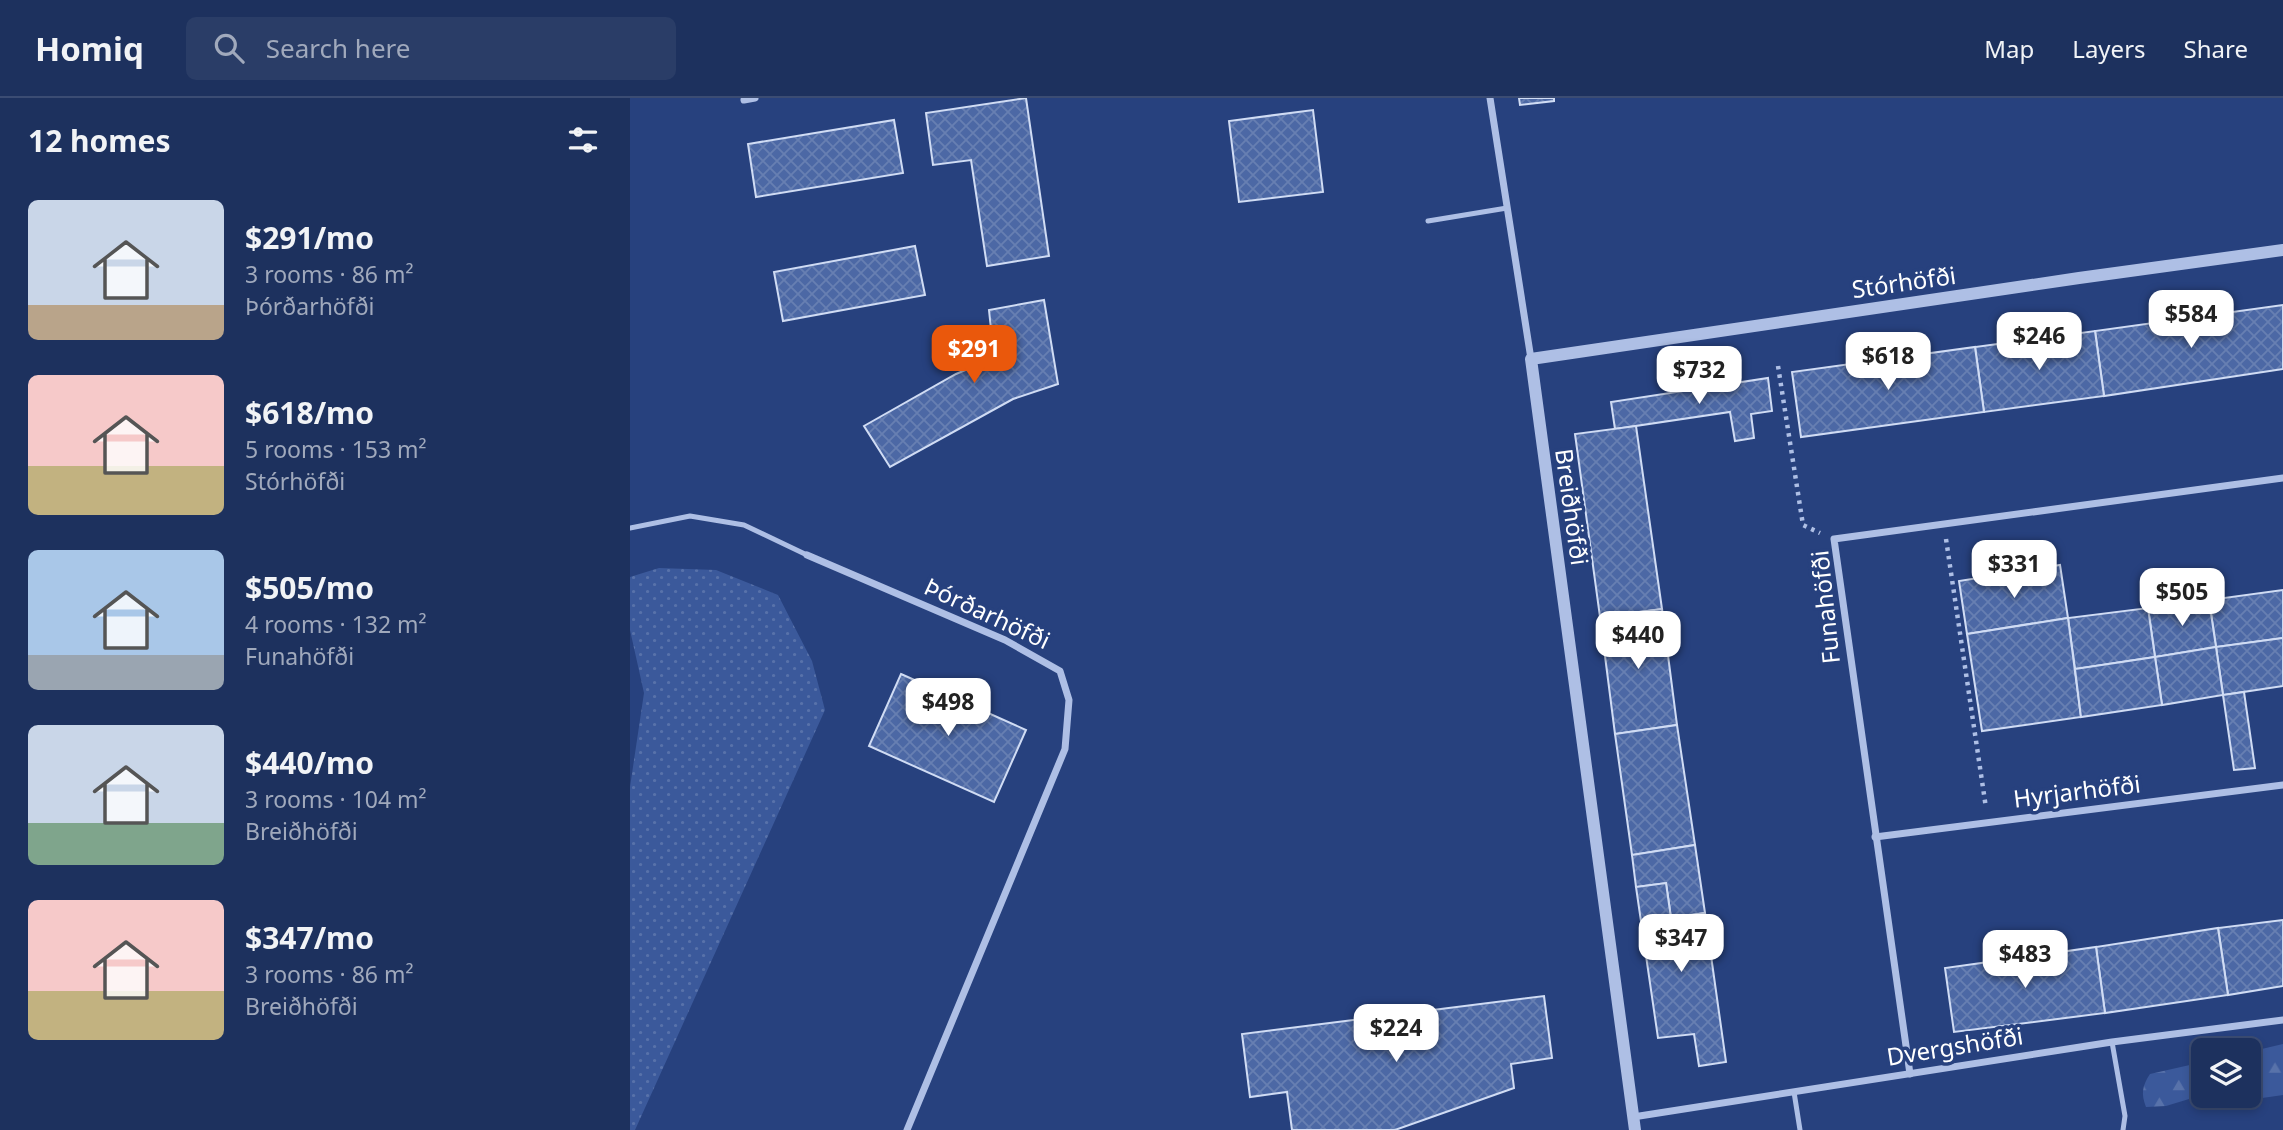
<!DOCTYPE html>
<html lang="en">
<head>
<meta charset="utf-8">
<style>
	:root { --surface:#1d315e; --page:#2a3d67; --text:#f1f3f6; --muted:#a0a9bc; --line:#3b4c73; --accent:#ea580c }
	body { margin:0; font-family:"Noto Sans",sans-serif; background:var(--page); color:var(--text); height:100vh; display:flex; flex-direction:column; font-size:26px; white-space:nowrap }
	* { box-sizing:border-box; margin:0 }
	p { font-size:23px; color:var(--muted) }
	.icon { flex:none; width:38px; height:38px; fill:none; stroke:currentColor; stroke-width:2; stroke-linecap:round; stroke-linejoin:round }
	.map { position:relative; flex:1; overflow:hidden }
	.side { display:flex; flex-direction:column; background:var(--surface); width:630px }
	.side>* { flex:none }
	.fabs { position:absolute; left:1561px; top:940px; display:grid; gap:14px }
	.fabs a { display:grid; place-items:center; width:70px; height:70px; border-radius:10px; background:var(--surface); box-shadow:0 4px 10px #0003,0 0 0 2px var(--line); font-size:35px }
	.price { position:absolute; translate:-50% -60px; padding:0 16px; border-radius:14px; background:#fff; color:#222; font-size:23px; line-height:46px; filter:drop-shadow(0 2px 4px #0008) }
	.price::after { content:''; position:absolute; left:50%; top:42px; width:21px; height:16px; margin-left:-10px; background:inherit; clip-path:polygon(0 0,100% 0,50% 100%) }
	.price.on { background:var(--accent); color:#fff }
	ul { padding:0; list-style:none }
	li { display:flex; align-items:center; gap:21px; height:175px; padding:0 28px }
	li span { display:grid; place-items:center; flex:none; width:196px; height:140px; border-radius:10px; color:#555 }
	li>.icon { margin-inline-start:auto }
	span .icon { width:84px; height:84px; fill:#fffc; stroke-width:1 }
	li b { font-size:30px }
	h2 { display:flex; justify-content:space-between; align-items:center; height:84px; padding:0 28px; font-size:30px }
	header { display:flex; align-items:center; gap:42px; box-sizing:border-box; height:98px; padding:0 35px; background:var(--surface); border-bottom:2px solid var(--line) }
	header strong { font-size:33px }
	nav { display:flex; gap:38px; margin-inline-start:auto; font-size:24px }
	.search { width:490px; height:63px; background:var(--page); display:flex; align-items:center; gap:18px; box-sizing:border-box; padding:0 24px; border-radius:10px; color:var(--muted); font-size:26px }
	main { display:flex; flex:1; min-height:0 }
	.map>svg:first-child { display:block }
	.grass { fill:url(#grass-dots) }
	.forest { fill:url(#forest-firs) }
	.building { fill:url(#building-cross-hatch); stroke:#d0dcf4; stroke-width:2 }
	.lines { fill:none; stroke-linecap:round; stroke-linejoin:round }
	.path { stroke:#aebfe5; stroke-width:4.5; stroke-dasharray:3.5 5; stroke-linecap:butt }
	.service { stroke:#aebfe5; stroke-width:5 }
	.minor { stroke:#aebfe5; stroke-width:7 }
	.tertiary { stroke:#aebfe5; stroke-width:12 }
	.labels { text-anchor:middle; stroke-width:7; stroke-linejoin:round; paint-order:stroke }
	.street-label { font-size:24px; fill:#fff; stroke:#27417e }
</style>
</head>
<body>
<header>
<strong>Homiq</strong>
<div class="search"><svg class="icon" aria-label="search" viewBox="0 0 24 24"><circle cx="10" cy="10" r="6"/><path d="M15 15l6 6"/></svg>Search here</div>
<nav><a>Map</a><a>Layers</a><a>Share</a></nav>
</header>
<main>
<section class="side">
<h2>12 homes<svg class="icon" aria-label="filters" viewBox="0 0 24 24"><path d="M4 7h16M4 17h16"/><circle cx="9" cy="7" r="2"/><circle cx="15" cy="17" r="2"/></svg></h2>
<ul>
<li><span style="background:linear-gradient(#c9d6e8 75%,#b9a48a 0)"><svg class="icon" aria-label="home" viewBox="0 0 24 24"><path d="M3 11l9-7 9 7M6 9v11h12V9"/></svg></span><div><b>$291/mo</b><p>3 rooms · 86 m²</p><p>Þórðarhöfði</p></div></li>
<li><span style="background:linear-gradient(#f6c9c9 65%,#c2b280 0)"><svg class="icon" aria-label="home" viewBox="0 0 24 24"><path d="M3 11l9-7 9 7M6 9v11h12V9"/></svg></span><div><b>$618/mo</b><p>5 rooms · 153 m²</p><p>Stórhöfði</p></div></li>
<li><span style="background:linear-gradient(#a9c7e8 75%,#9aa5b1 0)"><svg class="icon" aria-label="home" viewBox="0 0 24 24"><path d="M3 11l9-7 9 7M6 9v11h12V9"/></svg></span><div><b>$505/mo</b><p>4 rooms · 132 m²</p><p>Funahöfði</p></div></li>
<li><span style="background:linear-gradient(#c9d6e8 70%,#7fa58c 0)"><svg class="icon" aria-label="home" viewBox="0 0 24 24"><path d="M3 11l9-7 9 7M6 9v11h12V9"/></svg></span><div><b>$440/mo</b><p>3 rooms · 104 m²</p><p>Breiðhöfði</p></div></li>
<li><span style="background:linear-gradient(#f6c9c9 65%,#c2b280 0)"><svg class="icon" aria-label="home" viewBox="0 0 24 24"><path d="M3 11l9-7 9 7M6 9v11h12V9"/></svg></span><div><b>$347/mo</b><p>3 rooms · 86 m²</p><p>Breiðhöfði</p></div></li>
</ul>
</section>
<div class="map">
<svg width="1653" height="1032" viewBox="0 0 1653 1032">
	<defs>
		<pattern id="grass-dots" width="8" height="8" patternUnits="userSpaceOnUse" patternTransform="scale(1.75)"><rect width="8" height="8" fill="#3b599b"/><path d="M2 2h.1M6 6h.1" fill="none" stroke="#5872aa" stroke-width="1.8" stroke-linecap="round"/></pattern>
		<pattern id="forest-firs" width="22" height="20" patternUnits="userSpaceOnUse" patternTransform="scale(1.75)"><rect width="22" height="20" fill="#3b599b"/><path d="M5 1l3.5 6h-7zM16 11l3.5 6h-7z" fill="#5872aa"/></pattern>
		<pattern id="building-cross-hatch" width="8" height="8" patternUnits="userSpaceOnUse" patternTransform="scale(1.75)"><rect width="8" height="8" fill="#4c68a5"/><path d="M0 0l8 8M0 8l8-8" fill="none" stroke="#677fb2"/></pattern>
	</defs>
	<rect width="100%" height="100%" fill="#27417e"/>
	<path class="grass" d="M29,470L86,472L148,497L182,563L195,612L5,1032H0V689L14,595L0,532V479Z"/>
	<path class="forest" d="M1653,946V997L1583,1007L1559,1001L1536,1008L1516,1009C1511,996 1512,988 1520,976L1573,964V998H1619V954Z"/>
	<g class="building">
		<path d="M396,0L419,158L357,168L341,62L303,67L296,15Z"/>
		<path d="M889,0H924V3L890,7Z"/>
		<path d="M683,12L693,94L609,104L599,23Z"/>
		<path d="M264,22L273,75L126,99L118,46Z"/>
		<path d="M285,148L295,197L153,223L144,174Z"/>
		<path d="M414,202L428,286L383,301L260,369L234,328L326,276L364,260L359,212Z"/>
		<path d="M1653,207V271L1474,298L1465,233Z"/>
		<path d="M1465,233L1474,298L1354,314L1345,249Z"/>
		<path d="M1345,249L1354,314L1171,339L1162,274Z"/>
		<path d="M1138,280L1142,313L1121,316L1124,340L1105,343L1100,314L985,331L981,304Z"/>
		<path d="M1006,328L1032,511L970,519L945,336Z"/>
		<path d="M1430,467L1438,520L1337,536L1329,483Z"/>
		<path d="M1653,492V540L1586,549L1579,502Z"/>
		<path d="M1579,502L1586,549L1525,559L1518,510Z"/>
		<path d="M1518,510L1525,559L1445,571L1438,520Z"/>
		<path d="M1032,511L1047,627L985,636L970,519Z"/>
		<path d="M1438,520L1451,619L1352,633L1337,536Z"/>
		<path d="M1653,540V588L1593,597L1586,549Z"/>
		<path d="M1586,549L1593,597L1532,607L1525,559Z"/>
		<path d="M1525,559L1532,607L1451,619L1445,571Z"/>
		<path d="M271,576L396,632L364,704L239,648Z"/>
		<path d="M1614,594L1625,670L1604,672L1593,597Z"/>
		<path d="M1047,627L1065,747L1002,757L985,636Z"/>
		<path d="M1065,747L1075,815L1041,820L1036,785L1006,789L1002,757Z"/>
		<path d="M1036,785L1041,820L1075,815L1096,964L1069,968L1064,936L1028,940L1006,789Z"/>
		<path d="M1653,822V888L1598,897L1588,830Z"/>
		<path d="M1588,830L1598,897L1475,915L1466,849Z"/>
		<path d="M1466,849L1475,915L1324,934L1315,870Z"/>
		<path d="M914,898L922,960L881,966L884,990L765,1032H662L657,994L620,999L612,936Z"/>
	</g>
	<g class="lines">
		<g class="path">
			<path d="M1148,268L1173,427L1190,435"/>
			<path d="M1316,441L1356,710"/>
		</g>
		<g class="service">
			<path d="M798,123L877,110"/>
			<path d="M0,430L60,418L114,427L177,457"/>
			<path d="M1482,944L1495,1018L1493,1032"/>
			<path d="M1164,994L1170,1032"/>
		</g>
		<g class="minor">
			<path d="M860,0L901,261"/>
			<path d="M114,2L125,0"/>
			<path d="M177,457L375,542L430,573L439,602L435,651L277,1032"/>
			<path d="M1245,739L1653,687"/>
			<path d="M1280,976L1204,441L1653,380"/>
			<path d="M1003,1019L1482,944L1653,922"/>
		</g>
		<path class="tertiary" d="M1005,1032L901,261L1449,180L1653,152"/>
	</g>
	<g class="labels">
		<g class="street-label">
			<text transform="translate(1274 185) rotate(-8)" y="8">Stórhöfði</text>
			<text transform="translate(941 409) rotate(82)" y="8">Breiðhöfði</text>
			<text transform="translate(1196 509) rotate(-96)" y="8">Funahöfði</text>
			<text transform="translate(357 516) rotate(25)" y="8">Þórðarhöfði</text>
			<text transform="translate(1447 694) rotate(-7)" y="8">Hyrjarhöfði</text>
			<text transform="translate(1325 949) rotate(-9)" y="8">Dvergshöfði</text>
		</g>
	</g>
</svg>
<div class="fabs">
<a><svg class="icon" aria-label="layers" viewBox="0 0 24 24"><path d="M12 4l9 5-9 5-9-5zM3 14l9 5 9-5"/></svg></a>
</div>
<b class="price" style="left:1561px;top:252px">$584</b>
<b class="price" style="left:1409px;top:274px">$246</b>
<b class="price on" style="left:344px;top:287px">$291</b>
<b class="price" style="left:1258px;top:294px">$618</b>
<b class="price" style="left:1069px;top:308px">$732</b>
<b class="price" style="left:1384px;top:502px">$331</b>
<b class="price" style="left:1552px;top:530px">$505</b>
<b class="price" style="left:1008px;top:573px">$440</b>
<b class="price" style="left:318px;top:640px">$498</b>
<b class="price" style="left:1051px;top:876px">$347</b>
<b class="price" style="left:1395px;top:892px">$483</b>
<b class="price" style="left:766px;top:966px">$224</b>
</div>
</main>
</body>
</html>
